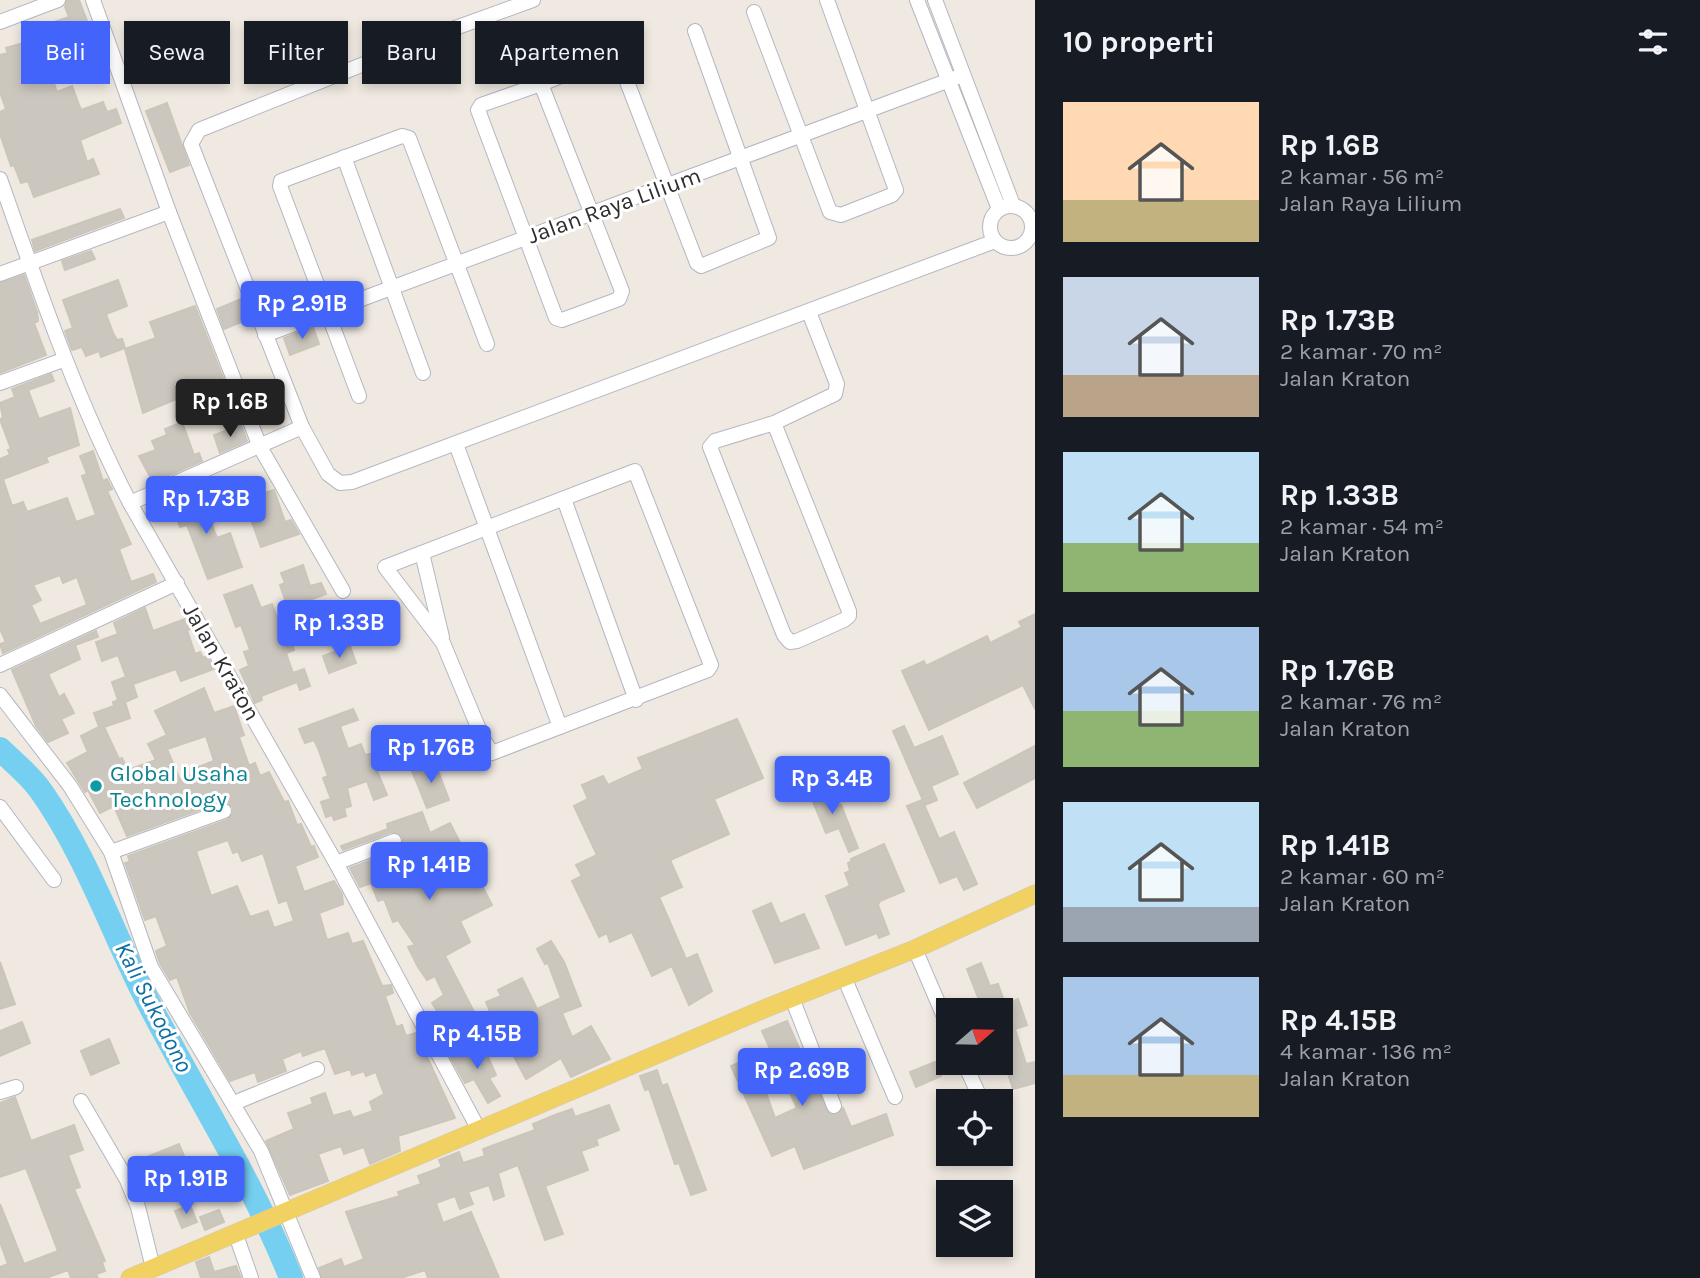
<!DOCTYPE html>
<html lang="id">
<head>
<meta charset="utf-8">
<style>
	:root { --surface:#171b24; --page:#242831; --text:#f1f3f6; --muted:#9ea1a6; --accent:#4264fb }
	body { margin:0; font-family:Karla,sans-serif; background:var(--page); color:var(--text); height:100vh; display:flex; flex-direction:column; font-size:26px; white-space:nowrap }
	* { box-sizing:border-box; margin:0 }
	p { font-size:23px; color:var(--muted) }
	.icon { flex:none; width:38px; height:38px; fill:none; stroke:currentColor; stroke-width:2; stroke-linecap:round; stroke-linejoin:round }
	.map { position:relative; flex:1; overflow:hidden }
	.details { display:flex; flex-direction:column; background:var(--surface); width:665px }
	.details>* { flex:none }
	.top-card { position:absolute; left:21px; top:21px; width:665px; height:63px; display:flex; gap:14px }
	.needle { width:46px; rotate:70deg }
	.buttons { position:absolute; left:936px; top:998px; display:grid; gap:14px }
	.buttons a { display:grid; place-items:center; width:77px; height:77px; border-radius:0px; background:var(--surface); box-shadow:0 4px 10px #0003; font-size:35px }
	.price { position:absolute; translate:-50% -60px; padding:0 16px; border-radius:7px; background:var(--accent); color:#fff; font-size:23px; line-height:46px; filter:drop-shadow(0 2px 4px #0008) }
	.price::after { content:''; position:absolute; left:50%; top:42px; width:21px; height:16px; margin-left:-10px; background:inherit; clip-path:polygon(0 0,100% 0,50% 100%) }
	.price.active { background:#222; color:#fff }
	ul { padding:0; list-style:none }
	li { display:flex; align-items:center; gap:21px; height:175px; padding:0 28px }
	li span { display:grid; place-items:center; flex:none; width:196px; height:140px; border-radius:0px; color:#555 }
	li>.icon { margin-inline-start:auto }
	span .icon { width:84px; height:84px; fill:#fffc; stroke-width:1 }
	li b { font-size:30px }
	h2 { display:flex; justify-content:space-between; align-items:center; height:84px; padding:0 28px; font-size:30px }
	.chip { padding:0 24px; border-radius:0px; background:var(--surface); box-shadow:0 4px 10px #0003; font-size:24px; line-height:63px }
	.chip.active { background:var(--accent); color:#fff }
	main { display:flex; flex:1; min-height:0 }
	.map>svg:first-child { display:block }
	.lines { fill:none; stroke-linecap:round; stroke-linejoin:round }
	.river { stroke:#75cff0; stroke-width:24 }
	.building { fill:#cbc7bf; stroke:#cbc5ba; stroke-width:2; fill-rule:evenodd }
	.minor-casing { stroke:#b4b7c1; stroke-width:16 }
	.major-casing { stroke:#c9c9c9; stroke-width:19 }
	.minor { stroke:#fff; stroke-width:14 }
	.major { stroke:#f2d163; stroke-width:18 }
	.culture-dot { fill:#0f9aa8; stroke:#fff; stroke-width:2.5 }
	.labels { text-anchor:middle; stroke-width:6; stroke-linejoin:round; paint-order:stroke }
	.street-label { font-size:23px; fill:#2e2e2e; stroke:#fff }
	.culture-label { font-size:23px; fill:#0d838f; stroke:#fff; text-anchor:start }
	.water-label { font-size:24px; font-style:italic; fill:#0d6fa3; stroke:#fff }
</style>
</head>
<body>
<main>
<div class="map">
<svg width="1035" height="1278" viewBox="0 0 1035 1278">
	<rect width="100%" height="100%" fill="#efe9e1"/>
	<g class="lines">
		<path class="river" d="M0,749C13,762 30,775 41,791C84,852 109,923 142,990C191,1087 251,1177 291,1278"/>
	</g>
	<g class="building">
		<path d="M67,0H79L87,21L82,22L92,51L69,59L64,44L43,52L57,92L72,86L81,110L103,102L107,112L116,109L121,123L80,140L87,162L93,159L99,174L34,197L28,181L21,183L14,165L11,166L0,134V112L6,109L0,92V55L8,53L6,48L52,35L48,24L69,17L65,7Z"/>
		<path d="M167,103L189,165L170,172L146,111Z"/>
		<path d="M120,209L124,218L35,251L32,240Z"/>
		<path d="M91,251L95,259L65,270L62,261Z"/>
		<path d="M24,275L37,312L38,321L34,323L46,355L0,373V283Z"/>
		<path d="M118,280L127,306L106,314L113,333L117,340L122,339L125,348L101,357L99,351L86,356L82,347L72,350L65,331L73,328L63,300Z"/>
		<path d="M241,299L249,319L224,329L217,309Z"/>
		<path d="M195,306L225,383L197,392L192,377L174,384L179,398L143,413L125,349L156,338L150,322Z"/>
		<path d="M313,327L319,344L290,355L284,338Z"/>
		<path d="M51,374L54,381L28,390L39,419L70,408L79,445L46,457L48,462L3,479L12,506L23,502L27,512L67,498L76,522L96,515L82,476L87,474L80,456L93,451L103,481L107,479L112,489L107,491L131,544L119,549L131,582L153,574L156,582L3,653L0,644L6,642L0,629V459L10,455L8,450L11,449L0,419L3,418L0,403L15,397L12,389ZM60,575L63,583L77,577L87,605L40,624L31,605L41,600L33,585Z"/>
		<path d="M182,422L194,455L199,453L202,461L153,482L139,456L156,450L152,441L167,435L165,429Z"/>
		<path d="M241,425L247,441L220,453L214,435Z"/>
		<path d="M192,486L194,493L199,491L208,524L211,523L217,538L230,533L242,567L208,579L187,525L180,527L171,501L184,497L181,491Z"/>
		<path d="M274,490L285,522L291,520L299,534L261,547L249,514L239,518L235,502Z"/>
		<path d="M303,565L310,586L321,583L326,594L288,608L280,585L285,583L281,573Z"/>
		<path d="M252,585L261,608L272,604L283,635L288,634L294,650L286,653L293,673L304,669L310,686L300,690L297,682L261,696L262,700L255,703L240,670L249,666L244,652L250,650L241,625L236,627L224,595Z"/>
		<path d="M145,608L153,631L185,619L191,629L187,630L195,654L200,652L203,658L207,656L214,669L181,681L176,669L133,684L137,697L125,702L130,718L104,727L119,759L122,758L128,770L156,760L148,744L167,735L155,711L204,688L214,713L234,706L244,735L239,737L249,766L255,763L260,776L269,772L284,802L288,801L297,825L301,824L311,847L314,846L318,857L295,866L304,892L334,881L342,894L343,904L319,913L327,940L348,933L352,944L363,941L382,986L391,985L393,993L385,996L396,1027L402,1025L406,1036L416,1033L455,1118L398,1136L400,1151L370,1164L364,1147L344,1154L341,1146L318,1154L328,1181L290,1195L266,1141L294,1129L288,1113L313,1104L311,1098L325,1093L333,1116L350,1111L353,1118L373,1111L370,1102L384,1094L376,1072L366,1076L364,1071L352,1075L350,1069L335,1074L325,1048L303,1056L301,1051L282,1059L286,1071L258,1082L255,1072L230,1081L190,1013L177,977L170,980L160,963L156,951L167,946L156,916L145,920L125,863L130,862L128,856L227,820L233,813V807L221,802L127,836L114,806L100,813L88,790L85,792L67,763L88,752L81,736L99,727L94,713L114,706L113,702L118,700L112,682L126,677L118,655L102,661L96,642L118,634L114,623ZM206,736L214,761L198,767L200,772L180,780L167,749ZM228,840L233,853L238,851L242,861L263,853L279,903L287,900L294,921L274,928L268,911L250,917L237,886L211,896L196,851Z"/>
		<path d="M1035,614V709L1023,685L929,730L902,671L924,661L926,666L987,636L990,643L1022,627L1019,622Z"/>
		<path d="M96,631L98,637L75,645L80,659L48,674L59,697L64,694L74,713L61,719L68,733L48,742L36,726L12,670Z"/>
		<path d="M350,646L356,663L329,673L323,656Z"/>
		<path d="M353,709L358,720L340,726L348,749L361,744L365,755L370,754L387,795L374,800L367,781L347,788L351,806L344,808L346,816L334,820L332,815L326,817L321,802L331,799L323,778L328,776L318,748L314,740L305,743L299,729Z"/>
		<path d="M737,719L763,778L714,799L729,834L670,860L682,887L659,897L686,959L697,954L712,991L689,1005L672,966L652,976L632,932L610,942L607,933L599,937L572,881L582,876L576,865L597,855L574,806L588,799L582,785L603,776L608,785L643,769L638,758Z"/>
		<path d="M904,726L914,748L942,736L958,774L931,786L937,800L925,805L893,731Z"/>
		<path d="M1035,746V778L977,808L964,783Z"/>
		<path d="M435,763L449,800L427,808L412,771Z"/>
		<path d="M822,782L831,809L841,805L858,848L849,852L839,828L826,833L807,787Z"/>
		<path d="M922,800L939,839L954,832L977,884L964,890L957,876L940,883L907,806Z"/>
		<path d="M422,812L430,833L450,823L492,905L460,921L470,942L445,956L474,1012L449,1027L451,1034L441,1038L432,1021L442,1018L432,1003L444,995L435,976L427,980L418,967L408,947L415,945L398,920L393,922L384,899L378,901L371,883L360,887L350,868L398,850L403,843V837L391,832L343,850L341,846L388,829L387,824Z"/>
		<path d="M884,844L904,891L880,901L878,905L889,934L879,938L877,933L846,945L826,896L850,886L845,873L850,871L848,863L852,861L851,859Z"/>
		<path d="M771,903L780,924L804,914L819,948L775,963L753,911Z"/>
		<path d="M551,941L564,962L581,1006L562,1013L572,1037L591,1026L610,1059L571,1077L561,1058L526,1079L503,1036L501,1037L486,1002L501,996L498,990L522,978L537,1009L561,998L548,963L545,964L537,949Z"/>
		<path d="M0,962L15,1004L0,1009Z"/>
		<path d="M981,963L990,986L998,984L1005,1004L1018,999L1027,1025L1015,1029L1026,1064L1035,1062V1083L1013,1089L1001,1052V1010H983L967,969Z"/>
		<path d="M787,1021L828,1113L837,1115L843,1108L851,1127L886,1114L893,1135L804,1169L795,1146L772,1156L731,1066L753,1057L775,1118L797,1108L762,1031Z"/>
		<path d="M22,1022L30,1043L0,1056V1031Z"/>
		<path d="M109,1039L119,1063L91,1075L81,1051Z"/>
		<path d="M482,1044L496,1075L489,1078L500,1096L488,1103L474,1079L465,1083L451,1058Z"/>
		<path d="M935,1062L941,1076L916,1087L910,1072Z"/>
		<path d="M657,1070L662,1086L667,1084L706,1190L691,1195L679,1163L675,1164L649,1089L645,1090L640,1076Z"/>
		<path d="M15,1097L31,1141L74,1125L83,1150L68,1155L80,1187L74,1189L105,1261L102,1262L105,1271L96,1274L98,1278H71L68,1270L46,1278H0V1267L8,1264L0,1242V1204L24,1264L58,1251L26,1168L0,1177V1103Z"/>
		<path d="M609,1105L619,1130L596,1139L598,1145L581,1151L588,1170L545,1186L563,1234L545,1240L518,1165L498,1173L504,1196L494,1200L489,1185L468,1192L473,1204L460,1209L455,1196L436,1203L443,1223L471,1212L499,1278H428L425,1270L401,1278H322L319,1268L341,1259L344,1267L364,1259L346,1212L400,1196L398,1192L421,1184L418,1176L442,1167L439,1160L459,1152L463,1163L485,1156L483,1149L535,1130L533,1124L555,1115L572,1109L575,1117Z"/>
		<path d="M179,1144L190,1171L158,1184L147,1157Z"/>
		<path d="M190,1205L197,1222L182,1228L175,1211Z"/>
		<path d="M219,1210L224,1222L205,1230L200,1217Z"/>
		<path d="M209,1257L214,1272L236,1266L241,1278H201L196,1262Z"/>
	</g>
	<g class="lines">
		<defs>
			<g id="minor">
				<path d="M93,0L169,212L260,447L343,591"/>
				<path d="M533,0L444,32L199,130L191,144L302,427L328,474L340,483L352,482L995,241"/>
				<path d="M917,0L999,209"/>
				<path d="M935,0L1013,205"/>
				<path d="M754,12L830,212L841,215L892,195L896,190L827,0"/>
				<path d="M0,22L58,0"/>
				<path d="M541,84L608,57L619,61L697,263L701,266L769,238L695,31"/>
				<path d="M541,84L622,291L619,299L562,320L556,318L478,110L481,105Z"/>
				<path d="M344,157L423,373"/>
				<path d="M0,179C39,290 76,399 130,503L336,863L479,1130"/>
				<circle cx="1011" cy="227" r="21"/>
				<path d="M0,274L169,212"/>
				<path d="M265,335L963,75"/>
				<path d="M0,383L63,360"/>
				<path d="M359,396L280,186L281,181L402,136L409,138L487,344"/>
				<path d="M774,423L849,611V616L844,620L797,641L790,642L784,635L710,447L715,441L774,423L835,394L837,384L809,312"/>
				<path d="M456,444L560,727"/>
				<path d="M635,471L711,665L708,670L492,753L483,739L443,643L385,567Z"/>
				<path d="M564,499L636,700"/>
				<path d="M130,503L302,427"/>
				<path d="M422,553L442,637"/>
				<path d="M0,665L177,583"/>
				<path d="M0,695L70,786L111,852L151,967L261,1151L313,1278"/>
				<path d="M0,807L54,880"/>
				<path d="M111,852L224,811"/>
				<path d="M336,863L394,841"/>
				<path d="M915,949L948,1026"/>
				<path d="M844,977L895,1097"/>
				<path d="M792,998L834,1106"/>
				<path d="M964,1062L978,1093"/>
				<path d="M0,1092L16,1087"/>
				<path d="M81,1101L127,1180L138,1207L153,1268"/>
				<path d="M234,1103L317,1069"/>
				<path d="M236,1235L251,1278"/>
			</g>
			<path id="major" d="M130,1278L764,1009L915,949L1035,894"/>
		</defs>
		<use href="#minor" class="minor-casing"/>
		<use href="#major" class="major-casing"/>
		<use href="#minor" class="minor"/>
		<use href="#major" class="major"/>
	</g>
	<circle class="culture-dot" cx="96" cy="786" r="7"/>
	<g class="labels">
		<g class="street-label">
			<text transform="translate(614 205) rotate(-20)" y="8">Jalan Raya Lilium</text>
			<text transform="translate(222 662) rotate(60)" y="8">Jalan Kraton</text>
		</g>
		<g class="culture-label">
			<text x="110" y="781">Global Usaha<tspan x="110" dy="26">Technology</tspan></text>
		</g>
		<g class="water-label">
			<text transform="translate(154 1007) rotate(63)" y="8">Kali Sukodono</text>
		</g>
	</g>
</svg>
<div class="buttons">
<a><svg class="needle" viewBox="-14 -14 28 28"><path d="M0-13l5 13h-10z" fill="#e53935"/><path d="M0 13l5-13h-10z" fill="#9ea1a6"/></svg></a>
<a><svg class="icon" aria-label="locate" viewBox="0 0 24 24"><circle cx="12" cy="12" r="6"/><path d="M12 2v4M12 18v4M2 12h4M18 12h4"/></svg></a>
<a><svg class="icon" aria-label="layers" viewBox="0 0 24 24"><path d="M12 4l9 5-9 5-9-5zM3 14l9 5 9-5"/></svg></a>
</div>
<b class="price" style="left:302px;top:341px">Rp 2.91B</b>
<b class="price active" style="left:230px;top:439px">Rp 1.6B</b>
<b class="price" style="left:206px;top:536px">Rp 1.73B</b>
<b class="price" style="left:339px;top:660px">Rp 1.33B</b>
<b class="price" style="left:431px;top:785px">Rp 1.76B</b>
<b class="price" style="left:832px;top:816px">Rp 3.4B</b>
<b class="price" style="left:429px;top:902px">Rp 1.41B</b>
<b class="price" style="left:477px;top:1071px">Rp 4.15B</b>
<b class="price" style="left:802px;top:1108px">Rp 2.69B</b>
<b class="price" style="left:186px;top:1216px">Rp 1.91B</b>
<div class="top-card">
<a class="chip active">Beli</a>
<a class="chip">Sewa</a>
<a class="chip">Filter</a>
<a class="chip">Baru</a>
<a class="chip">Apartemen</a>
</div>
</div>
<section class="details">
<h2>10 properti<svg class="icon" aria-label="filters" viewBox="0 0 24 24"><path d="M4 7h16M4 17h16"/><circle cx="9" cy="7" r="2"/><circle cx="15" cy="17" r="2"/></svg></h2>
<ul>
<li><span style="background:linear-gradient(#ffd9b3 70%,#c2b280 0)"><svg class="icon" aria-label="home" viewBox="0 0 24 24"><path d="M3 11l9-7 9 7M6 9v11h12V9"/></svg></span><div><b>Rp 1.6B</b><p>2 kamar · 56 m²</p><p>Jalan Raya Lilium</p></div></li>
<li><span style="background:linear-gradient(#c9d6e8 70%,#b9a48a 0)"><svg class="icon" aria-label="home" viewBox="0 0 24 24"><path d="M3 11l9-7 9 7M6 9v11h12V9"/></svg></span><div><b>Rp 1.73B</b><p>2 kamar · 70 m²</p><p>Jalan Kraton</p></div></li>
<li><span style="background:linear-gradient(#bfe0f5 65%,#8fb573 0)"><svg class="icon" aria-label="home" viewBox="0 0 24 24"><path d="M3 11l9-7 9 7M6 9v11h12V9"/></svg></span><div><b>Rp 1.33B</b><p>2 kamar · 54 m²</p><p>Jalan Kraton</p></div></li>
<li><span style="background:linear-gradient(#a9c7e8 60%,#8fb573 0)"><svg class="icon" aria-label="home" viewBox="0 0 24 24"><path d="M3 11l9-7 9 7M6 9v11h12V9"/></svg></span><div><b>Rp 1.76B</b><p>2 kamar · 76 m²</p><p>Jalan Kraton</p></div></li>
<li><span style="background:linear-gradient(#bfe0f5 75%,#9aa5b1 0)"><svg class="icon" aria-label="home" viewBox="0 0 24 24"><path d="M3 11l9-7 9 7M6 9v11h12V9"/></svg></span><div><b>Rp 1.41B</b><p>2 kamar · 60 m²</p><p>Jalan Kraton</p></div></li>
<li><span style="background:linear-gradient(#a9c7e8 70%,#c2b280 0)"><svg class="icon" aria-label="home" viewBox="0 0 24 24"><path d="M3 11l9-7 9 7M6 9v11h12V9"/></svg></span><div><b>Rp 4.15B</b><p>4 kamar · 136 m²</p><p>Jalan Kraton</p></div></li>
</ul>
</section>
</main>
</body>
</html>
